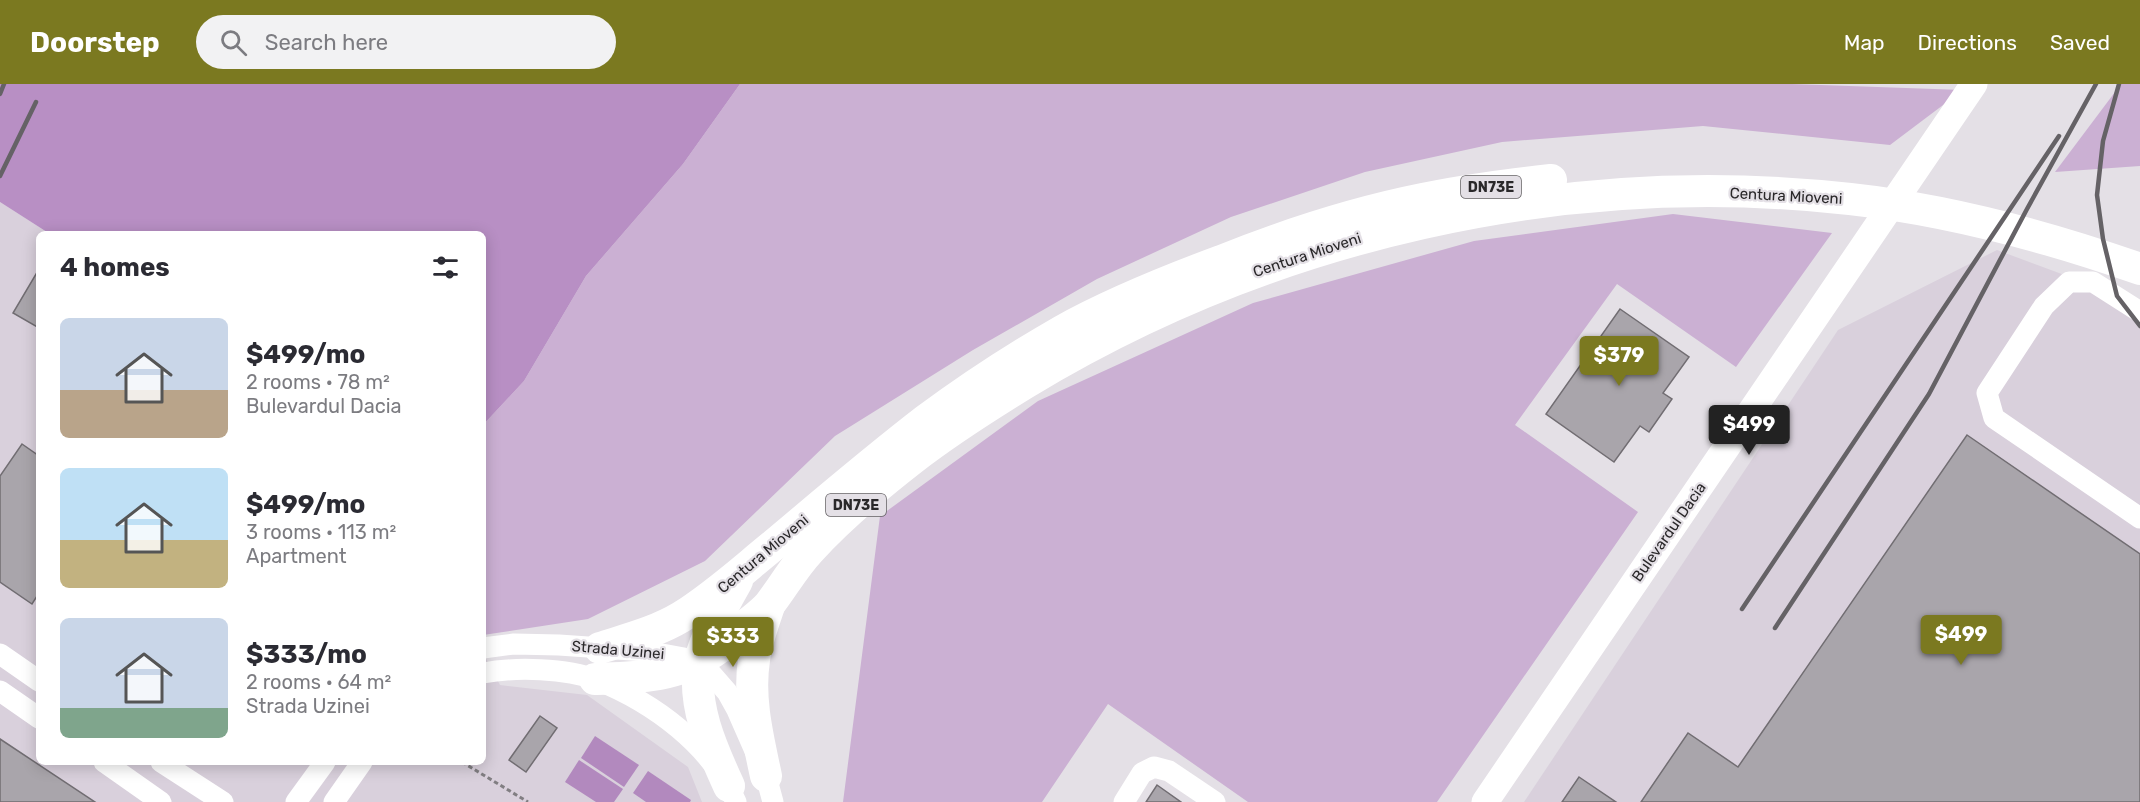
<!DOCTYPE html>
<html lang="en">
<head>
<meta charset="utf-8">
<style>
	:root { --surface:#fff; --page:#f2f2f3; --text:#2b2b33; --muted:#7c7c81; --accent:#7b7920 }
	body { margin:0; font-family:Rubik,sans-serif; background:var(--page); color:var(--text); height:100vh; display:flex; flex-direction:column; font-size:22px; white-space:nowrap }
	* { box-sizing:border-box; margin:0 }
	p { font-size:20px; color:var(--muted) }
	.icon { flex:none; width:33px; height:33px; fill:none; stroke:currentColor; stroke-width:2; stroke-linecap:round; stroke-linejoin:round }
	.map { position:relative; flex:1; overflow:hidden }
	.side { position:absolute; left:36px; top:147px; width:450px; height:534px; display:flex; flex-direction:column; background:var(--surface); border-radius:9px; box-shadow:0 3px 15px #0003 }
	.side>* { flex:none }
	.price { position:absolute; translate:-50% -51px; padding:0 14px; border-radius:6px; background:var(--accent); color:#fff; font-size:20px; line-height:39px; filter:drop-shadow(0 2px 3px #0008) }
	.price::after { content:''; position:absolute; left:50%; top:36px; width:18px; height:14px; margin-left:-9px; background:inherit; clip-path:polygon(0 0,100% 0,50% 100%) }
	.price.active { background:#222; color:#fff }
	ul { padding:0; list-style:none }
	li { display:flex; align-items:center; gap:18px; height:150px; padding:0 24px }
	li span { display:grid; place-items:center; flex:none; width:168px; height:120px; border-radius:9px; color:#555 }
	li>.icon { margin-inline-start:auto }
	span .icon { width:72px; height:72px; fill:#fffc; stroke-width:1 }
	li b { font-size:26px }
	h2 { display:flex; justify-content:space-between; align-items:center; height:72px; padding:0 24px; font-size:26px }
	header { display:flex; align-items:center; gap:36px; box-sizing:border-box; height:84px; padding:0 30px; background:var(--accent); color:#fff }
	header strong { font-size:28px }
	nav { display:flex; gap:33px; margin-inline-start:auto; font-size:21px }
	.search { width:420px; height:54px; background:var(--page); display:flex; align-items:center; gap:15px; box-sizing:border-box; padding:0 21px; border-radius:33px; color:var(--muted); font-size:22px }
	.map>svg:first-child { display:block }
	.built { fill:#d9d0dc }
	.green { fill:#cbb0d3 }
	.forest { fill:#b88fc4 }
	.water { fill:#b289be }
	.building { fill:#a9a5ab; stroke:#716d72; stroke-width:1.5 }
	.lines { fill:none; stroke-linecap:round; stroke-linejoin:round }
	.path { stroke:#817e82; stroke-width:3; stroke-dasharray:4.5 3; stroke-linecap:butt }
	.minor { stroke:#fff; stroke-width:21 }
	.major { stroke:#fff; stroke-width:27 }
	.highway { stroke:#fff; stroke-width:32 }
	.rail { stroke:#656266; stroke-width:4.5 }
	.labels { text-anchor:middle; stroke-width:4.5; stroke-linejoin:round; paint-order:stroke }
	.shield { fill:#e4e0e6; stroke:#625f62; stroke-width:1.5 }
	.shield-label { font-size:14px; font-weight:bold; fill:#2a282a }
	.street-label { font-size:15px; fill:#2a282a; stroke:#e4e0e6 }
</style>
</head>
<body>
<header>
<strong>Doorstep</strong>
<div class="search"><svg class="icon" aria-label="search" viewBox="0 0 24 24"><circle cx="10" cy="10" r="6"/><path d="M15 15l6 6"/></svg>Search here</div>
<nav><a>Map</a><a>Directions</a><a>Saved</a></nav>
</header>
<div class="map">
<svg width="2140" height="718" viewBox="0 0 2140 718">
	<rect width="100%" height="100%" fill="#e4e0e6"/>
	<g class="built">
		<path d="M0,118L50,150H39V678H483V569L500,601L587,611L688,683L702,718H0Z"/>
		<path d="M1997,166L2140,219V718H1524L1838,246Z"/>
	</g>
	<g class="green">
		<path d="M740,0H1792L1963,6L1890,61L1703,42L1502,58L1365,88L1231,133L1097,195L973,266L835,352L705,477L588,535L483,551V341L524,297L586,192L683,80Z"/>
		<path d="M2121,0H2140V82L2055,88Z"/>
		<path d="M1673,130L1832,149L1736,283L1617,200L1515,341L1638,428L1437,718H1248L1108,620L1042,718H843L880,432L1038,317L1253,219L1474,157Z"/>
	</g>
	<path class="forest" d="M0,0H740L683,80L586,192L524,297L483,341V150H50L0,118Z"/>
	<g class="water">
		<path d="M595,652L639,681L624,703L581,674Z"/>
		<path d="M579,676L623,705L614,718H596L565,698Z"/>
		<path d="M648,687L691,716L690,718H646L633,709Z"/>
	</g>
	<g class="building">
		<path d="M39,185V244L13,229Z"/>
		<path d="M1620,225L1689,273L1663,309L1672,315L1649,348L1640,342L1614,378L1546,330Z"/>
		<path d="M1967,351L2140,470V718H1641L1688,649L1738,683Z"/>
		<path d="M22,360L39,372V509L32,520L0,498V392Z"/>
		<path d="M540,632L557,644L526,688L509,676Z"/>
		<path d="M0,655L95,718H0Z"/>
		<path d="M1579,693L1616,718H1562Z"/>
		<path d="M1157,701L1181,718H1146Z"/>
	</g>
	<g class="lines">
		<path class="path" d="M462,678L528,718"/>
		<g class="minor">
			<path d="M2140,228L2093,198H2069L2044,222L1987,309L1994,334L2140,434"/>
			<path d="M483,564L514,560L559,561L646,567L700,577L727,608L737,626L766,692L773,718"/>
			<path d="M0,570L39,597"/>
			<path d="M483,589C515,583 566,584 597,596C654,619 711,661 736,718"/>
			<path d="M0,607L39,634"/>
			<path d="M104,678L161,718"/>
			<path d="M161,678L223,718"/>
			<path d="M296,718L325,678"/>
			<path d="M334,718L362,678"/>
			<path d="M1124,718L1142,689L1154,683L1169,687L1215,718"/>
		</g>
		<path class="major" d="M1485,718C1649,479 1811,239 1974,0"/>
		<g class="highway">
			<path d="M600,564C628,555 656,548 681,533C715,512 744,485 775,460C825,418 874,376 926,336C969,304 1015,274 1062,247C1112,219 1167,197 1221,177C1286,151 1353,129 1423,115C1465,106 1508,101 1551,96"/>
			<path d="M595,595C630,594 672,593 703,574C718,566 731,555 744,543C752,536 762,529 769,521C783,503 794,483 810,466C840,433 876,403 912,375C948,347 986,323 1025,299C1271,150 1564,83 1850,115C1950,126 2046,152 2140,185"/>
			<path d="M766,692C758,654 748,615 754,576C756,558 763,540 769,522"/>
			<path d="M729,702C712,665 691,619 700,577C705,553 725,518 737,497"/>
		</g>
		<g class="rail">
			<path d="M2119,0L2103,57L2097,111L2103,155L2117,212L2140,242"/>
			<path d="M0,10L4,0"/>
			<path d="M0,92L36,18"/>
			<path d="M1742,525L2059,52"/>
			<path d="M1775,544L1929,310L2027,125L2096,0"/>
		</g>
	</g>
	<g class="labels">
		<g class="shield">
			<rect x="1461" y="92" width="60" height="22" rx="4.5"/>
			<rect x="826" y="410" width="60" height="22" rx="4.5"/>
		</g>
		<g class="shield-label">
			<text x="1491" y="108">DN73E</text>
			<text x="856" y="426">DN73E</text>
		</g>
		<g class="street-label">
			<text transform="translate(1786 112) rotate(3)" y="5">Centura Mioveni</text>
			<text transform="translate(1307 171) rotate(-18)" y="5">Centura Mioveni</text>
			<text transform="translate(1669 448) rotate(-55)" y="5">Bulevardul Dacia</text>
			<text transform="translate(763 470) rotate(-40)" y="5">Centura Mioveni</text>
			<text transform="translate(618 566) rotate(5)" y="5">Strada Uzinei</text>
		</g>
	</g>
</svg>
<b class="price" style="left:1619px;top:303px">$379</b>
<b class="price active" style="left:1749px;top:372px">$499</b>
<b class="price" style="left:1961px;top:582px">$499</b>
<b class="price" style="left:733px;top:584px">$333</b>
<section class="side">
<h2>4 homes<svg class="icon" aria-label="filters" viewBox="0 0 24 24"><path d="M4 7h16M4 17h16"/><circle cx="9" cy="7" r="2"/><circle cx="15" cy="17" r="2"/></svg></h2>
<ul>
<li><span style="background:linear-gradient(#c9d6e8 60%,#b9a48a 0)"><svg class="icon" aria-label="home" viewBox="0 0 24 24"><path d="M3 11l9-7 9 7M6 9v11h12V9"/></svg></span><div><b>$499/mo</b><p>2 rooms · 78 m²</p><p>Bulevardul Dacia</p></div></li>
<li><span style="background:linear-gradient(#bfe0f5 60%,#c2b280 0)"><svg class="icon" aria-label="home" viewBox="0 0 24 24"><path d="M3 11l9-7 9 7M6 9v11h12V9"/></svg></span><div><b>$499/mo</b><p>3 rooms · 113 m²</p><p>Apartment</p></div></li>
<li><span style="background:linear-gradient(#c9d6e8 75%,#7fa58c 0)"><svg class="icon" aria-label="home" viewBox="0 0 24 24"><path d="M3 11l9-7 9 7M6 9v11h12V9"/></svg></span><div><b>$333/mo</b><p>2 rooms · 64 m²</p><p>Strada Uzinei</p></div></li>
</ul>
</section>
</div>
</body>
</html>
